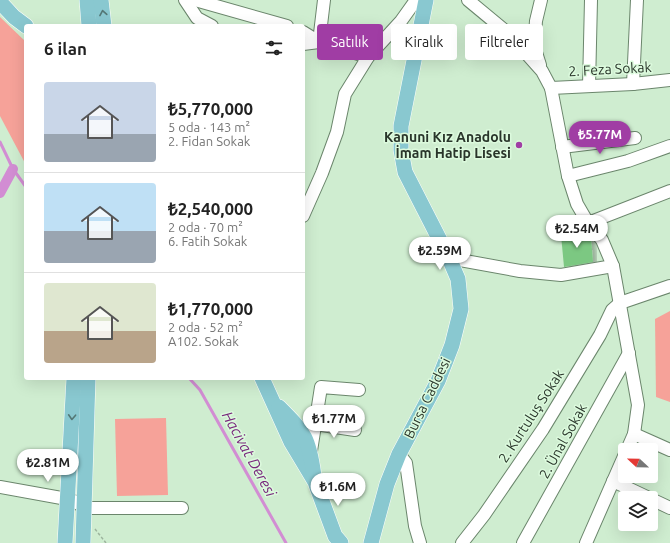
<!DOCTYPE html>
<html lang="tr">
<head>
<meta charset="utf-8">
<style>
	:root { --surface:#fff; --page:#f2f2f2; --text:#222; --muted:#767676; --line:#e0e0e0; --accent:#a03da4 }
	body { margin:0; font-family:Ubuntu,sans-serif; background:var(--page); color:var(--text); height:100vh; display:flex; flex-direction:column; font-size:15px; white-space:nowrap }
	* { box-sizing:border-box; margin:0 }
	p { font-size:13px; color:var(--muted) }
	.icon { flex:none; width:22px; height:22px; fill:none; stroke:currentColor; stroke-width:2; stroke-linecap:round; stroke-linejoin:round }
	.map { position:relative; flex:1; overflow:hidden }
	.drawer { position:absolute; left:24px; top:24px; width:281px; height:356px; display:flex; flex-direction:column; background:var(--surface); border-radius:4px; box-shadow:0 4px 16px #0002 }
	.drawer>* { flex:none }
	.guide { position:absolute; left:317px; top:24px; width:293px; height:36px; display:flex; gap:8px }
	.needle { width:26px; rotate:292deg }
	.fabs { position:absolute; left:618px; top:443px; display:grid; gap:8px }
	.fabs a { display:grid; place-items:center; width:40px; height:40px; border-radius:4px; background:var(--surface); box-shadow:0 4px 16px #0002; font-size:20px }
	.price { position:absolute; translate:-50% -34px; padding:0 9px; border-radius:14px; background:#fff; color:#222; font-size:13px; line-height:26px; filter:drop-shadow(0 1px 2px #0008) }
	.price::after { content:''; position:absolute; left:50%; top:24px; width:12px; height:9px; margin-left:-6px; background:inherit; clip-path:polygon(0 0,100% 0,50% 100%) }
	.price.selected { background:var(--accent); color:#fff }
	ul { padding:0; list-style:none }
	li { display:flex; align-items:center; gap:12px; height:100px; padding:0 20px }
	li+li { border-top:1px solid var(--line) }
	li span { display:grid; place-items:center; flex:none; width:112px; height:80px; border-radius:4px; color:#555 }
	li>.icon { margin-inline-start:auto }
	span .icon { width:48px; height:48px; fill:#fffc; stroke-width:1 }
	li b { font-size:17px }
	h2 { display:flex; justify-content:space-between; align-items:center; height:48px; padding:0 20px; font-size:17px }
	.pill { padding:0 14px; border-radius:4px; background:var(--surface); box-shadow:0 4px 16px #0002; font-size:14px; line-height:36px }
	.pill.selected { background:var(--accent); color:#fff }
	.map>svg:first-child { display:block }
	.green { fill:#f6a299 }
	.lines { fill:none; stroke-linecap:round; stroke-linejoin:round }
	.stream { stroke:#d28dd3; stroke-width:3 }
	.canal { stroke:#d28dd3; stroke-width:10 }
	.building { fill:#7cc882; filter:url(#shadow) }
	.minor-casing { stroke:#6b866c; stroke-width:14 }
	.major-casing { stroke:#fff; stroke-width:16 }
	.path { stroke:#9cb49d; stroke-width:1.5; stroke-dasharray:3 2; stroke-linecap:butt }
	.minor { stroke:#fff; stroke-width:12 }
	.major { stroke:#89c8d0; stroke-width:15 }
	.oneway { stroke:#547775 }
	.poi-dot { fill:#a03da4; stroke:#dcfadd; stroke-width:1.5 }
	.labels { text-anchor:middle; stroke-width:3; stroke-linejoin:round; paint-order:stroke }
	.street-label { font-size:14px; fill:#29352a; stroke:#dcfadd }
	.poi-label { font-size:14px; font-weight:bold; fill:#29352a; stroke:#dcfadd; text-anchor:end }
	.water-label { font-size:15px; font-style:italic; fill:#78277c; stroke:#dcfadd }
</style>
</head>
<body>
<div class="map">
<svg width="670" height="543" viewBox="0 0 670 543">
	<defs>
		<filter id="shadow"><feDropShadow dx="4.5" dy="2.5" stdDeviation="2" flood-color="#0004"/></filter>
	</defs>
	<rect width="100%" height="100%" fill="#cfedd0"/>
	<g class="green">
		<path d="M0,17L26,42V165L0,116Z"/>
		<path d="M670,311V402L656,397L655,319Z"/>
		<path d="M166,418L168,495L117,496L115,419Z"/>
	</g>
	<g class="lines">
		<g class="stream">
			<path d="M0,142L13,169L26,187"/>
			<path d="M189,378L200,390L286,543"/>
		</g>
		<path class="canal" d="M0,193L13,169"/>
	</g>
	<path class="building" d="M586,232L591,238L593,262L564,267L561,235Z"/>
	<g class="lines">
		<defs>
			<g id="minor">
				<path d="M185,0L197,18L212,26"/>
				<path d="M195,0L287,26"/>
				<path d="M468,0L509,34L542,71L551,88L568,176L577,204L588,223L602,240L613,266L638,405L634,434L627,450"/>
				<path d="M303,32L319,42L324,0"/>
				<path d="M303,44L319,42L368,57"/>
				<path d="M540,65L534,46L536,21L541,0"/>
				<path d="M633,84L637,0"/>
				<path d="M589,86L591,0"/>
				<path d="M551,88L633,84L670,80"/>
				<path d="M562,147L635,138"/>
				<path d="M568,176L628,161L670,146"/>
				<path d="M303,216L322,173L337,132L345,94L368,57L401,21L416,0"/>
				<path d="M588,223L670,191"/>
				<path d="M449,258L520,271L561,275L613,266"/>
				<path d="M315,424L355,430"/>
				<path d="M634,434L670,450"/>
				<path d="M311,451L321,387L359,390"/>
				<path d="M399,454L406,463L415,526L420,543"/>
				<path d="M613,481L649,498"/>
				<path d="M0,487L67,499L76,502L84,508H182"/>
				<path d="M651,499L670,508"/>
				<path d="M462,543L484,515L543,429L600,335L612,310L620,303L670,286"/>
				<path d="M523,543L629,353"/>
				<path d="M586,543L625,454"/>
			</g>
			<g id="major">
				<path d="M87,0L89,26"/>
				<path d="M101,0L104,26"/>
				<path d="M0,2L14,17L26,26"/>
				<path d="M262,378L291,442L315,482L335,536L341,543"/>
				<path d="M279,407C305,433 309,438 314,476"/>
				<path d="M65,543L74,378"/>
				<path d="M83,543L88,378"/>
				<path d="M371,543L387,484L399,454L438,381L452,345L461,309L458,279L449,258L405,172L401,150V126L426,0"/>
			</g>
		</defs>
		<use href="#minor" class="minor-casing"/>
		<use href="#major" class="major-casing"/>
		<path class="path" d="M95,529L106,543"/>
		<use href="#minor" class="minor"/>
		<use href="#major" class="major"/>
	</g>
	<defs><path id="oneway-chevron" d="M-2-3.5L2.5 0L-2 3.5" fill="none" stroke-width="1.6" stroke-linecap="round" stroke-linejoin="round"/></defs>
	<g class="oneway">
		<use href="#oneway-chevron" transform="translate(103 13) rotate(-100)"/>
		<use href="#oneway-chevron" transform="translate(72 417) rotate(93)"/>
	</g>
	<circle class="poi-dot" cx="519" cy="145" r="4"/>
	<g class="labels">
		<g class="street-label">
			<text transform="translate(610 69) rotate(-3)" y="5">2. Feza Sokak</text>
			<text transform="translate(427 398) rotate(-64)" y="5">Bursa Caddesi</text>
			<text transform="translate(531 416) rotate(-57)" y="5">2. Kurtuluş Sokak</text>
			<text transform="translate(563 441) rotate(-61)" y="5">2. Ünal Sokak</text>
		</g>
		<g class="poi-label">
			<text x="511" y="142">Kanuni Kız Anadolu<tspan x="511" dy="16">İmam Hatip Lisesi</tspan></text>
		</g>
		<g class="water-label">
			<text transform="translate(249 454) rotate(61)" y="5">Hacivat Deresi</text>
		</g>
	</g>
</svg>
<div class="fabs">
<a><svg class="needle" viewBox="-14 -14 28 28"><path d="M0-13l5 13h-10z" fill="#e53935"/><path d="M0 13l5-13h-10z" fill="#767676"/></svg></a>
<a><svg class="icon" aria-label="layers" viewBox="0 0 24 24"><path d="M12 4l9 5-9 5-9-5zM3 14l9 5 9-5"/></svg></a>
</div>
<b class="price selected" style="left:600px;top:155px">₺5.77M</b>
<b class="price" style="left:577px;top:249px">₺2.54M</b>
<b class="price" style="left:440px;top:271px">₺2.59M</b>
<b class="price" style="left:334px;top:439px">₺1.77M</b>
<b class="price" style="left:48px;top:483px">₺2.81M</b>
<b class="price" style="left:338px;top:507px">₺1.6M</b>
<div class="guide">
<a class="pill selected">Satılık</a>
<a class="pill">Kiralık</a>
<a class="pill">Filtreler</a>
</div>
<section class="drawer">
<h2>6 ilan<svg class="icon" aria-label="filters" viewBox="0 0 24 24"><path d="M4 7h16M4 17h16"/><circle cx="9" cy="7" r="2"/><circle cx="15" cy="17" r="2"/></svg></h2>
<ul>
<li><span style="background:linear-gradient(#c9d6e8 65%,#9aa5b1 0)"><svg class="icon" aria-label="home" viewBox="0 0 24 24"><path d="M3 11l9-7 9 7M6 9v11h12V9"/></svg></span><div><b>₺5,770,000</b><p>5 oda · 143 m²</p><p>2. Fidan Sokak</p></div></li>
<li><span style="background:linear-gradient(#bfe0f5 60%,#9aa5b1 0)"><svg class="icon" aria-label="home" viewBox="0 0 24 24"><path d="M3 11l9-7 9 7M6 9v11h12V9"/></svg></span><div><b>₺2,540,000</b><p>2 oda · 70 m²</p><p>6. Fatih Sokak</p></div></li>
<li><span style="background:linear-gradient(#dfe7d0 60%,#b9a48a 0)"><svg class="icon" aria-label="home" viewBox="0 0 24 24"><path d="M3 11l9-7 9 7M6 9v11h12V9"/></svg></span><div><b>₺1,770,000</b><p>2 oda · 52 m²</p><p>A102. Sokak</p></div></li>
</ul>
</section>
</div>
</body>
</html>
